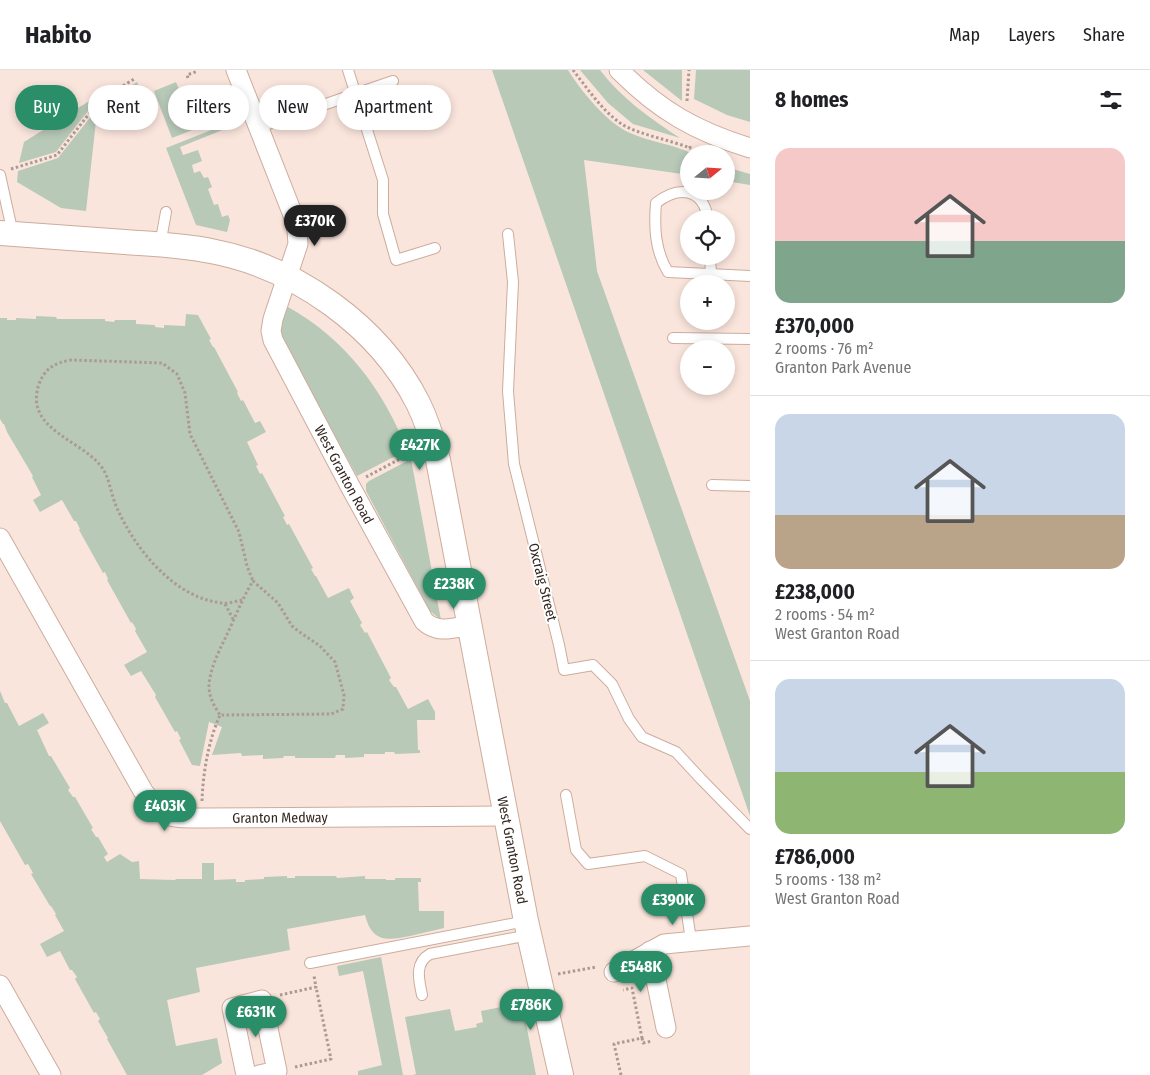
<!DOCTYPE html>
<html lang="en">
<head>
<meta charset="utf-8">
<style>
	:root { --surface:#fff; --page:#f6f6f6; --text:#202124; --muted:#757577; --line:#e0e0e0; --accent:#2a8e68 }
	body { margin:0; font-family:"Fira Sans Condensed",sans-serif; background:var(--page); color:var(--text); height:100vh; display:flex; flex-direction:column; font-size:19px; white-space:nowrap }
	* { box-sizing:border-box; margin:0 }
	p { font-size:16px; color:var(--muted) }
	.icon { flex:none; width:28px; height:28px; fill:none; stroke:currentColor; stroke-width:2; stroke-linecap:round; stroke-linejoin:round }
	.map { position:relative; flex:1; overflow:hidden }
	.details { display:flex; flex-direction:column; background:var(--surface); width:400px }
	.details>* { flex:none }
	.hud { position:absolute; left:15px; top:15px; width:475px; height:45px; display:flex; gap:10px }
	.needle { width:32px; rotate:72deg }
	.fabs { position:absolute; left:680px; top:75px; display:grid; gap:10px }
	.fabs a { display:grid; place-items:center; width:55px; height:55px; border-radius:50%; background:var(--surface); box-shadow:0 2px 8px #0003; font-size:25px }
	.price { position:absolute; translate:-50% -42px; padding:0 11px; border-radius:18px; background:var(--accent); color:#fff; font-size:16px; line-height:32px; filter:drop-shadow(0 1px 2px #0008) }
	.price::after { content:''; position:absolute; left:50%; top:30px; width:15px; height:11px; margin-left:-8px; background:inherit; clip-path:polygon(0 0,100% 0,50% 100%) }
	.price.on { background:#222; color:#fff }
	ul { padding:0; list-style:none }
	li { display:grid; align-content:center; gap:10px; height:265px; padding:0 25px }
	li+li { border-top:1px solid var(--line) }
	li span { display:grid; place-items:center; height:155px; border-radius:15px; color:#555 }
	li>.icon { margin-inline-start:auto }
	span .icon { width:90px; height:90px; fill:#fffc; stroke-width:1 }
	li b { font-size:21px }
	h2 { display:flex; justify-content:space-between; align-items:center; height:60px; padding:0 25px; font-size:21px }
	.chip { padding:0 18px; border-radius:22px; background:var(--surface); box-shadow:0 2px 8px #0003; font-size:18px; line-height:45px }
	.chip.on { background:var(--accent); color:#fff }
	header { display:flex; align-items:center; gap:30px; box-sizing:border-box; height:70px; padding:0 25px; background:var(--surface); border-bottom:1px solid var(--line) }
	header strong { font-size:24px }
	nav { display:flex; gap:28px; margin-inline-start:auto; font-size:18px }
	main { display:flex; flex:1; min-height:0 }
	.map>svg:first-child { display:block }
	.green { fill:#b8c9b8 }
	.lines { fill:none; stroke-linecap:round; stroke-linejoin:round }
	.service-casing { stroke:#cdac9d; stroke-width:12 }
	.minor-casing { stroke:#cdac9d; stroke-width:21 }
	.tertiary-casing { stroke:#cdac9d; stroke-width:26 }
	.path { stroke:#ac9a92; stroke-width:3; stroke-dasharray:2.5 2.5; stroke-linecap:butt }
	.service { stroke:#fff; stroke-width:10 }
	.minor { stroke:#fff; stroke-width:19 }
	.tertiary { stroke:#fff; stroke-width:24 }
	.labels { text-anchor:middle; stroke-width:4; stroke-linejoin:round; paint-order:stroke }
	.street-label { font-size:14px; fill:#332620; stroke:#fff }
</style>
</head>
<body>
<header>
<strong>Habito</strong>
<nav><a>Map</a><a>Layers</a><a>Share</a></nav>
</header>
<main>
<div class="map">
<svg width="750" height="1005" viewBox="0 0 750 1005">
	<rect width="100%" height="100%" fill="#fae5dc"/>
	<g class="green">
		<path d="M492,0H568C581,21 607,53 630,63C650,72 673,74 693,84H689V105L584,90L597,201L750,631V746Z"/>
		<path d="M580,0H600C621,28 651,49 680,68L633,54L608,33Z"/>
		<path d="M643,0H682V31Z"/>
		<path d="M696,0H750V52L727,45L694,29Z"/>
		<path d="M137,12L150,47L97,42L86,141L61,138L17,112L18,101L58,88L100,35Z"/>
		<path d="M176,12L195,59L172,68L154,21Z"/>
		<path d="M102,23L56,82L19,93L24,72Z"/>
		<path d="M224,55L225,59L180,77L183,85L198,80L202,91L192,95L194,103L200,101L204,108L208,107L212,117L208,119L214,135L218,134L222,147L228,145L230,150L227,162L196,155L166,78Z"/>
		<path d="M726,97L750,104V115L726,111Z"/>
		<path d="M288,237C345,269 383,319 407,380L357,406L281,267C279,256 283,247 288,237Z"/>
		<path d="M186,244L198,245L211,269L209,270L213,277H214L238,322L237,323L241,331L243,330L255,353L260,351L266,362L247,372L258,395L256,396L260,404L262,403L285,446L283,447L287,455L289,454L313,498L311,499L315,506H316L328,528L349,518L354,528L350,531L362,553L360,555L365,563L367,562L391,608L389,610L394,617H396L408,639L428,629L435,642V650H417L418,680H420V683L395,684L394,682H385V684H364V687L345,688V685H336L335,688H295V686H284L283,688L263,689V685L242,686L241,683L212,685L222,657L209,652L200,696L192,695L179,670L181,669L177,661L175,662L155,627L156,625L141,601L131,606L124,595L147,582L135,561L136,559L132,552L131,553L107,510L108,509L105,502L103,503L79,460L80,459L76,451H74L62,430L40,442L33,430L41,425L32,407L33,406L7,362L4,354H3L0,349V248H7V250H16V248L36,249V246L56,247L57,249H105V251L114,252L115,250H136V254L155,255V257L164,258V255L185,256Z"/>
		<path d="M411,389L441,550L430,541L366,421V414L369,411Z"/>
		<path d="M0,621L5,633H7L19,656L43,643L49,653L37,660L49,686H51L70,718L68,720L73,727H75L93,758L91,759L96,767H98L108,784L104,787L107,792L120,784L132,792L139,791L140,809L175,810L176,809H202V793H214V810L236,809V812H245V810L264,809V807L287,806V808H295V806H336L337,808L365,806V809H386V810H395V808H421V812H418L419,841H444V858C433,861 421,863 410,866C386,871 372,872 365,845L287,859L290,880L196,898L200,922L167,930L176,976L217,968L222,993L202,1005H127L107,969L108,968L98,951L100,949L96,942L94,943L75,909L77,907L72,900H70L60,881L47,887L40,874L64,861L55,845L56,844L51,836H50L31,804L33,803L28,794L25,795L0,751Z"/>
		<path d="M381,887L403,1005H358V1001L382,995L363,901L339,906L337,896Z"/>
		<path d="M522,933L536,1005H413L416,1004L405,947L450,939L455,961L477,957L476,954L483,952L481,941Z"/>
	</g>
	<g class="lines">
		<defs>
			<g id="service">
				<path d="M348,0L383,110V144L396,190L435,178"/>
				<path d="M259,57L393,11"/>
				<path d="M0,105L13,164"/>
				<path d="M708,149C703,117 678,116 656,133C654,157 655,181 668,202L750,206"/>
				<path d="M508,164L513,212L508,321L514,394L559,575L564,600L593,595L612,614L629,649L642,667L676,682L701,709L750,759"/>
				<path d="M160,175L166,142"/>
				<path d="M710,186L711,204"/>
				<path d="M673,268L750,269"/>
				<path d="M712,415L750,416"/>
				<path d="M566,725L576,780L588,794L645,786L681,804L691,870"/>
				<path d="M310,893L526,851"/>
				<path d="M422,925C419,910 414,893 430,884L529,865"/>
			</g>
			<g id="minor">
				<path id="s1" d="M236,0L293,145L297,160L298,174L273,249L271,261L273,270L350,416L424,551C437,564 454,558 471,555"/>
				<path d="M619,0C660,41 695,61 750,78"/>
				<path id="s2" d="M0,468L143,721C163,749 169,748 202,748L507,746"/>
				<path d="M650,881L666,958"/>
				<path d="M614,902L664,874L750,866"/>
				<path d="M0,915L51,1005"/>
				<path d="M246,1005L232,938L262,930L277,1001L259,1005"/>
			</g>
			<g id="tertiary">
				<path id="s3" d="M0,163C42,166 83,169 125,172C154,174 183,175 211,181C296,197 379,256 418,333C427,351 433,371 438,390L526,851L561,1005"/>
			</g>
		</defs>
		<use href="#service" class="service-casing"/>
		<use href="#minor" class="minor-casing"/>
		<use href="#tertiary" class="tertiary-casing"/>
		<g class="path">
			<path d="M573,0C587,18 603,42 623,55C641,65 670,70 690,78V75"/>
			<path d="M188,8L187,5L198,1"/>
			<path d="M687,31L689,0"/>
			<path d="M206,54L207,57L219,52"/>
			<path d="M11,99L57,85L99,31L134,9"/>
			<path d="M366,407L413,382"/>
			<path d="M242,530C236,531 229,534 223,533C175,529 135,479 117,438C111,425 110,410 103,399C84,370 23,360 39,314C45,298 55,293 71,290L162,293L177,304L185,323L190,364L239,462L247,496L253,511"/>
			<path d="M225,534L233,549"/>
			<path d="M202,731C203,703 208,672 220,645L331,644L343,639L344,625L335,592L320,576L298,561L292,556L278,533L253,511C243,527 237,543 229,560C221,578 210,596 209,616C209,627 214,636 220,645"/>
			<path d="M558,904L596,897"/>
			<path d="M280,925L316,917L314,906"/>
			<path d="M642,968L643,973L652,971"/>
			<path d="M295,997L331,989L316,917"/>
			<path d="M621,1005L614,974L642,968L632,918L623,920"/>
		</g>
		<use href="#service" class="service"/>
		<use href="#minor" class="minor"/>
		<use href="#tertiary" class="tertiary"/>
	</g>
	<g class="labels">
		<g class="street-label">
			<text dy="5" stroke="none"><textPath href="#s1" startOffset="438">West Granton Road</textPath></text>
			<text transform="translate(543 512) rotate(76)" y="5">Oxcraig Street</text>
			<text dy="5" stroke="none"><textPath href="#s2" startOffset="438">Granton Medway</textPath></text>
			<text dy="5" stroke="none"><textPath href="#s3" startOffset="935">West Granton Road</textPath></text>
		</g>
	</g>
</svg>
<div class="fabs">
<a><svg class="needle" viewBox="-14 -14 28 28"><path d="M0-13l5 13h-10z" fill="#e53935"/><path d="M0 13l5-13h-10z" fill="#757577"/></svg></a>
<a><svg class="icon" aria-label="locate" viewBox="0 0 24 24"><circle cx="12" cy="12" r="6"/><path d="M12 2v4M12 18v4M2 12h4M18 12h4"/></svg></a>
<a>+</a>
<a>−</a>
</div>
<b class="price on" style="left:315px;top:177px">£370K</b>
<b class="price" style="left:420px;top:401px">£427K</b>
<b class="price" style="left:454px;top:540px">£238K</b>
<b class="price" style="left:165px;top:762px">£403K</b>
<b class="price" style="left:673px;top:856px">£390K</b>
<b class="price" style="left:641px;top:923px">£548K</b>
<b class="price" style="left:531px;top:961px">£786K</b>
<b class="price" style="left:256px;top:968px">£631K</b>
<div class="hud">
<a class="chip on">Buy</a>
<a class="chip">Rent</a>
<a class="chip">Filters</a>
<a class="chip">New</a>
<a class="chip">Apartment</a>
</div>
</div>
<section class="details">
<h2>8 homes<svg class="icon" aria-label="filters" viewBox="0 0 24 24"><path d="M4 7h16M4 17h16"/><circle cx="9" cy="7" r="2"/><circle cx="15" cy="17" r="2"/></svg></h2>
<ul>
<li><span style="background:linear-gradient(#f6c9c9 60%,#7fa58c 0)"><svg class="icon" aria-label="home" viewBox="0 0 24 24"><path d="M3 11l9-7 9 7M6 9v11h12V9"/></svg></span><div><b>£370,000</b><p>2 rooms · 76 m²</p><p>Granton Park Avenue</p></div></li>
<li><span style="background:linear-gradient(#c9d6e8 65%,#b9a48a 0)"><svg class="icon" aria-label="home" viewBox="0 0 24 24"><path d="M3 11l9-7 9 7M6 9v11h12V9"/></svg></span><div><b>£238,000</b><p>2 rooms · 54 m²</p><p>West Granton Road</p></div></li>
<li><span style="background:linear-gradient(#c9d6e8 60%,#8fb573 0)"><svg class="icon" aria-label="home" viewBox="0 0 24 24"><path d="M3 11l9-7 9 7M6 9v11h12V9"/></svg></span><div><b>£786,000</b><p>5 rooms · 138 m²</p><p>West Granton Road</p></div></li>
</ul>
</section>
</main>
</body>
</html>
